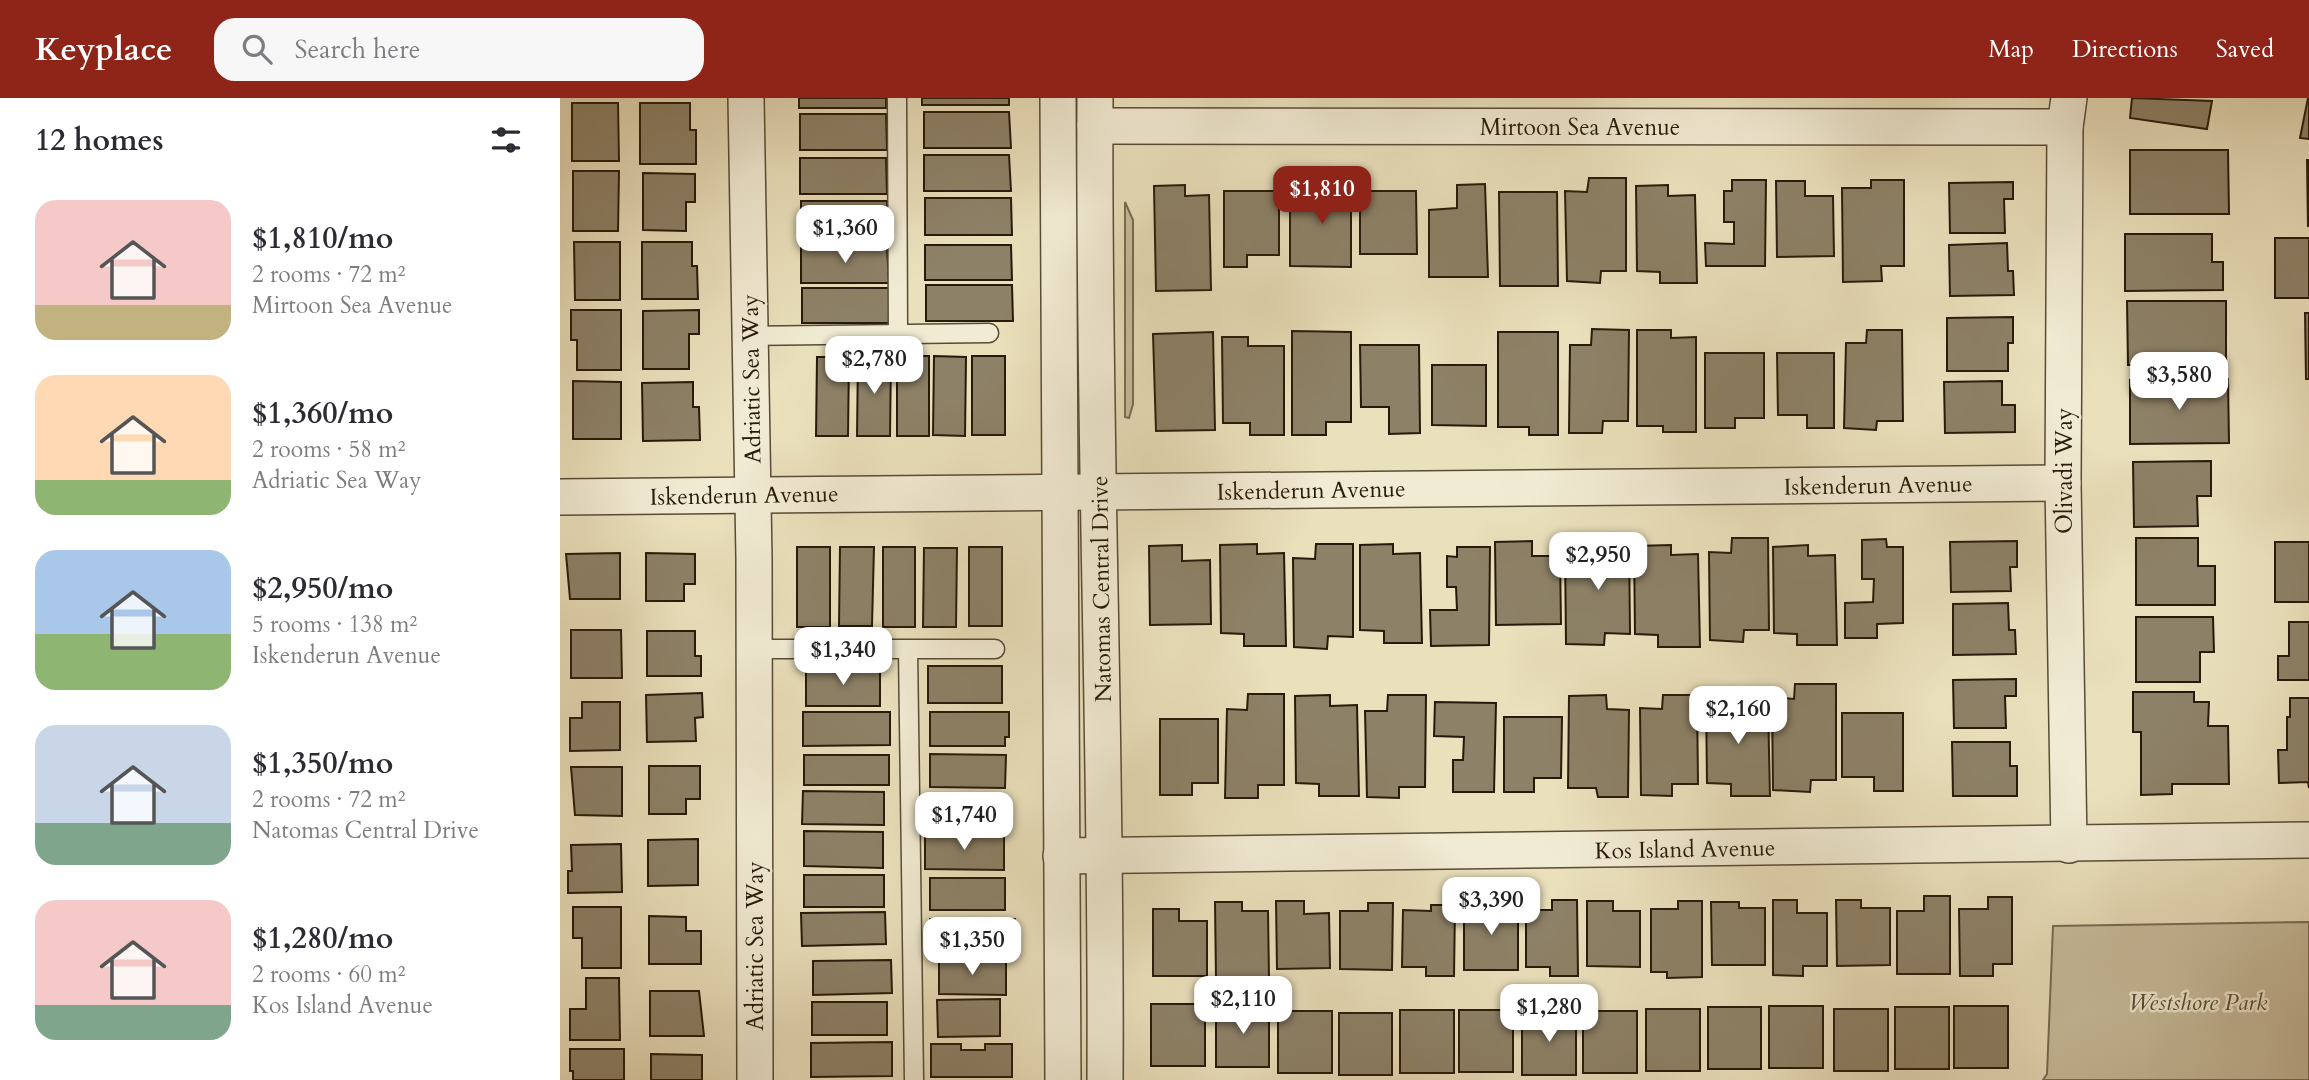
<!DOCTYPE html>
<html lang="en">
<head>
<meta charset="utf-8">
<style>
	:root { --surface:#fff; --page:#f7f7f7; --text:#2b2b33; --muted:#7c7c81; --accent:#8f2418 }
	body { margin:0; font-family:Cardo,serif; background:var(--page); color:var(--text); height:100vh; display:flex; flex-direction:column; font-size:26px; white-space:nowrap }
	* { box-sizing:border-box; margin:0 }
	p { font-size:23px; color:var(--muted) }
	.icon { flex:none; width:38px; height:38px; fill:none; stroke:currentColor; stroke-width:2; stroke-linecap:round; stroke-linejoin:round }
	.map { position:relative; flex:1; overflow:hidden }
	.drawer { display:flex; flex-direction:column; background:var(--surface); width:560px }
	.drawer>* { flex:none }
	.price { position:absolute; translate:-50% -60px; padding:0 16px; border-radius:14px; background:#fff; color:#222; font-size:23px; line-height:46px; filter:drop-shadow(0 2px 4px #0008) }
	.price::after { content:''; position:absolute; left:50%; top:42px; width:21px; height:16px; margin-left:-10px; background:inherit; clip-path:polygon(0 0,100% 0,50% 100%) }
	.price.active { background:var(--accent); color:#fff }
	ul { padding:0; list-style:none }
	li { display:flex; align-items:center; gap:21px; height:175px; padding:0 35px }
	li span { display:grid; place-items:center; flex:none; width:196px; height:140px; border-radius:21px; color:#555 }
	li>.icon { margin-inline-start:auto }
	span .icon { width:84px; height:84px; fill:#fffc; stroke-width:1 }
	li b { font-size:30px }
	h2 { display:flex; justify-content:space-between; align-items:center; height:84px; padding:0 35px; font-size:30px }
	header { display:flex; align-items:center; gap:42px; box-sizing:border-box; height:98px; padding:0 35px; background:var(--accent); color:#fff }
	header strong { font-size:33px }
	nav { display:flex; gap:38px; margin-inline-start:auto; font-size:24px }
	.search { width:490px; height:63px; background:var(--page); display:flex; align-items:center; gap:18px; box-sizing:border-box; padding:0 24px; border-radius:21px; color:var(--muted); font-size:26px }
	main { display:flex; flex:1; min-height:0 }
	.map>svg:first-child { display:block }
	.green { fill:#c9be9e; stroke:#786c54; stroke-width:2 }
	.building { fill:#8d8167; stroke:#281a0a; stroke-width:2 }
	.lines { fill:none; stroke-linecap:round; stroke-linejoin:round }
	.service-casing { stroke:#584c36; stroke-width:21 }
	.minor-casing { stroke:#584c36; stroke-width:38 }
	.service { stroke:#f1ebd3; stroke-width:18 }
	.minor { stroke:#f1ebd3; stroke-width:35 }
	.labels { text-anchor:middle; stroke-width:5; stroke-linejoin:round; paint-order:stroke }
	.street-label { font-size:23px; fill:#281a0a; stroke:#f1ebd3 }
	.park-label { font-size:23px; font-style:italic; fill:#584b36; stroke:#f1ebd3 }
</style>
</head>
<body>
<header>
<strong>Keyplace</strong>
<div class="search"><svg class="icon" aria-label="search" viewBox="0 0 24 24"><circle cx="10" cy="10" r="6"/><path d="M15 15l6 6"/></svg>Search here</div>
<nav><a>Map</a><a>Directions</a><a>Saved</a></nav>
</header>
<main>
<section class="drawer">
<h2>12 homes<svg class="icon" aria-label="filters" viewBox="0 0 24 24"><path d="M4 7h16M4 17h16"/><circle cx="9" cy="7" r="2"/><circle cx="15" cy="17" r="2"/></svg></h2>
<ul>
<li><span style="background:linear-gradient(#f6c9c9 75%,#c2b280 0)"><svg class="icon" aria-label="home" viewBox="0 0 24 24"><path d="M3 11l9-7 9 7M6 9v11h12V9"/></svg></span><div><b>$1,810/mo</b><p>2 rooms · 72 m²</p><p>Mirtoon Sea Avenue</p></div></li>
<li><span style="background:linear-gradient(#ffd9b3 75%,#8fb573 0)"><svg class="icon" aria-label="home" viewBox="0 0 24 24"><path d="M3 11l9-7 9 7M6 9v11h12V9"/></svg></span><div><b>$1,360/mo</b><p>2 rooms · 58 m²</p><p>Adriatic Sea Way</p></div></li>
<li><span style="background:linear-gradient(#a9c7e8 60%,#8fb573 0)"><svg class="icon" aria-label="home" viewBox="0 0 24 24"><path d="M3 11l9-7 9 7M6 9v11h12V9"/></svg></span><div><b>$2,950/mo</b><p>5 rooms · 138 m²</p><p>Iskenderun Avenue</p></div></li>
<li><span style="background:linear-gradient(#c9d6e8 70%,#7fa58c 0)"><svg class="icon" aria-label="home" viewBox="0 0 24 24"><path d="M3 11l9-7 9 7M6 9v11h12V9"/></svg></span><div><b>$1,350/mo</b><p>2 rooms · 72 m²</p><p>Natomas Central Drive</p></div></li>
<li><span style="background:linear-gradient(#f6c9c9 75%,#7fa58c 0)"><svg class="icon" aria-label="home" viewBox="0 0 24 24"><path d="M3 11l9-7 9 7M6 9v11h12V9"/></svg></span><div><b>$1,280/mo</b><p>2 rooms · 60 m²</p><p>Kos Island Avenue</p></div></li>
</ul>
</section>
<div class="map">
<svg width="1749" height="982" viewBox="0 0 1749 982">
	<rect width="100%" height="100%" fill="#eae0bc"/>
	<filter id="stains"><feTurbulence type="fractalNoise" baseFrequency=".00286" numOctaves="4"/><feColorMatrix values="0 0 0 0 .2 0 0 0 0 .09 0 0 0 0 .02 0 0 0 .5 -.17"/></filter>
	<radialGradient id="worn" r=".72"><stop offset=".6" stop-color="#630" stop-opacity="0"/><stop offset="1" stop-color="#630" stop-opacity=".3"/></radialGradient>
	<g class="green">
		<path d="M565,104L573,122V306L569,320L565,319Z"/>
		<path d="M1749,824V982H1483L1487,976L1493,828Z"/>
	</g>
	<g class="building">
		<rect x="239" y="0" width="87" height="10"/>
		<rect x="362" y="0" width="87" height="7"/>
		<path d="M1572,0L1652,3L1647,31L1570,20Z"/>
		<path d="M1748,0H1749V41L1740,40Z"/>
		<path d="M12,5H58L59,63H12Z"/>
		<path d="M80,5H130V32H136V66H80Z"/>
		<path d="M364,14H449L451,50H364Z"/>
		<path d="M240,16H326L327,52H240Z"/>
		<path d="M1570,52H1668L1669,116H1570Z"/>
		<path d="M364,57H449L451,93H364Z"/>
		<path d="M240,60H326L327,96H240Z"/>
		<path d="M1747,62H1749V128H1748Z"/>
		<path d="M13,73H59L58,133H13Z"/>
		<path d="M83,75L135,76V104H126V133L83,132Z"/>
		<path d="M756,79L791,80V169L730,168V99H755Z"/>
		<path d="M1029,80H1066V173H1041L1040,185L1007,183L1005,93L1027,94Z"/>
		<path d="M1172,82H1206L1205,168H1146L1145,145L1174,146V124H1164V93H1172Z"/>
		<path d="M1311,82H1344V168H1321L1322,183L1283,184L1282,90H1311Z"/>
		<path d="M1216,83H1245V98H1273L1274,158L1217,159Z"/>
		<path d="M1453,84V101H1444L1445,135H1390L1389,85Z"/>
		<path d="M925,86L928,179H869V112L897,110V87Z"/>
		<path d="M625,87V98L649,97L651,192L596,193L594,88Z"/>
		<path d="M1108,87V98L1135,97L1137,185H1100V174L1077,173L1076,88Z"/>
		<path d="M664,93H719V157H687V169H664Z"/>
		<path d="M800,93H856L857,156H800Z"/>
		<path d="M939,94H997L998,188H940Z"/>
		<path d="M365,100H451L452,137H365Z"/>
		<path d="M241,103H327L329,139H241Z"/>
		<path d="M1565,136H1652V164H1663V192L1565,193Z"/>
		<rect x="1715" y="140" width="34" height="60"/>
		<path d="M14,144H60V202H15Z"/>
		<path d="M82,144H132V168H137L138,201H82Z"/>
		<path d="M1447,145L1448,173H1453L1454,197L1390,198L1389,147Z"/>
		<path d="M365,147H451L452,182H365Z"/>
		<path d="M241,149H327L329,185H241Z"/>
		<path d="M366,187H452L453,223H366Z"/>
		<path d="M242,190H329L330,225H242Z"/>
		<path d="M1567,203H1666V267H1568Z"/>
		<path d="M11,212H61V272H17V242H11Z"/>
		<path d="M139,212V236H129V271H83V213Z"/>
		<path d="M1745,215H1749V281H1746Z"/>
		<path d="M1453,219V245H1448V273H1387V220Z"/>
		<path d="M1032,231L1069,232L1068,323H1043L1042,335H1009L1010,247H1031Z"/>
		<path d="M1077,232H1111V240L1136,239V334H1103V328H1077Z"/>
		<path d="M1307,232H1342L1343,323H1317L1316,332L1284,330L1286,245H1306Z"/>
		<path d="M732,233L791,234V324H766V337H732Z"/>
		<path d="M653,234L655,332L596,333L593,236Z"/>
		<path d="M938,234H998V337H969V329H938Z"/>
		<path d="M662,239H688V248H724V337H690V325H663Z"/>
		<path d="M800,247H859L860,335L829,336V309H801Z"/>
		<path d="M1145,255H1204V320H1175V330H1145Z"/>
		<path d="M1217,255H1274V330H1247V317H1218Z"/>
		<rect x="337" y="258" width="32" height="80"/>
		<path d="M374,258L406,259L405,338L373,337Z"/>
		<rect x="412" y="258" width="33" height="79"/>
		<path d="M257,259H289L288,338H256Z"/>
		<path d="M298,259H331L330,338H297Z"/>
		<path d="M872,267H926V328L872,327Z"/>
		<path d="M1668,281L1669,345L1570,346V282Z"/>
		<path d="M13,283L61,284V341H13Z"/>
		<path d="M1442,283V307H1455V334L1385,335L1384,284Z"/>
		<path d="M133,284V309H139L140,342L83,343L82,285Z"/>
		<path d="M1651,363V398H1637L1638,428L1574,429L1573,364Z"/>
		<path d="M1069,439L1070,536L1045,535L1044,547L1006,546L1005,452L1034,454V441Z"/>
		<path d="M1172,440H1208L1209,532H1184L1183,544L1150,542L1149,454L1171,455Z"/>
		<path d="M1576,440H1638V468H1655V507H1576Z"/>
		<path d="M1326,441L1327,449H1343V525L1317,526V540H1285V505L1313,504L1314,481H1302V442Z"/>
		<path d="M972,443V458H1000L1001,526L936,527L935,444Z"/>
		<path d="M1457,443V469H1450L1451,493L1391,494L1390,444Z"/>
		<rect x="1715" y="444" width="34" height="60"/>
		<path d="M697,446V456L724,455L726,548H684V536L661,535L660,447Z"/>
		<path d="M756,446H793V539L768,538L767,551L734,549L733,460L755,461Z"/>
		<path d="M833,446V456L860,455L862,545H824V533L800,532V447Z"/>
		<path d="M622,447V463L650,462L651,526L590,527L589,448Z"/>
		<path d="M1111,447V457L1138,456L1140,549H1098V537L1075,536L1074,448Z"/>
		<path d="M1248,447V458L1275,457L1277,547H1237V536L1214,535L1213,449Z"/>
		<rect x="237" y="449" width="33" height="80"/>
		<path d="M280,449H314L312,528H279Z"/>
		<rect x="323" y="449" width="32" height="80"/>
		<rect x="409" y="449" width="33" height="79"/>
		<path d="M897,449H930L929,547L871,548L870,512H897L896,489H887V458L897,459Z"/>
		<path d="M364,450H397L396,529H363Z"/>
		<path d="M60,455V501H10L6,456Z"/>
		<path d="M86,455L135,456V486H124V503H86Z"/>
		<path d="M1448,505L1449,532H1455L1456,556L1393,557V506Z"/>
		<path d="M1576,519H1653L1654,554H1640V584H1576Z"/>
		<path d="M1729,524H1749V582H1718V558H1729Z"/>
		<path d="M11,532H61L62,580H11Z"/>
		<path d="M87,533H135V558H141V578H87Z"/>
		<rect x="368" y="568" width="74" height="37"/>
		<rect x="246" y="570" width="74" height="38"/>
		<path d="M1456,581V598H1445L1446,630H1394L1393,582Z"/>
		<path d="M1235,586H1276V682H1251L1250,694L1213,692L1212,599L1234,601Z"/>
		<path d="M1573,594H1634V604H1649L1648,628H1668L1669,686H1612V696L1581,697V634H1573Z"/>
		<path d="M142,595L143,619L135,620L136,643L87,644L86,597Z"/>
		<path d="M688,596H724V687H698V700H665L667,611L687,612Z"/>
		<path d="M770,597V608L797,607L799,698H759V686L736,685L735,598Z"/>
		<path d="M828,597H866L865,689H839V700L807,699L805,613H827Z"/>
		<path d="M1046,597L1047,611L1069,612L1068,699H1038L1036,690H1008L1009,598Z"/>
		<path d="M1103,597H1137L1138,686H1112V698L1081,697L1080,610L1102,611Z"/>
		<path d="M1181,598V608H1208L1210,698H1171V686L1147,685L1146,599Z"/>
		<path d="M1730,600H1749V690L1748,684L1719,685L1718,652H1727V619H1730Z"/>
		<path d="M22,604H60V652L10,653V620H22Z"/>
		<path d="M875,604L936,605L934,694H893V662H903L904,639L874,638Z"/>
		<path d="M243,614H330V647L243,648Z"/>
		<path d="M370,614H449V639H445V648H370Z"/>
		<path d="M1282,615H1343V693H1314V679H1282Z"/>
		<path d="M944,619H1002L1001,680H974V694H944Z"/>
		<path d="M600,621H658V685H632V697H600Z"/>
		<path d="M1392,644H1450V668H1457V698H1393Z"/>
		<path d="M370,656L446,657L445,690L370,689Z"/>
		<rect x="244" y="657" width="85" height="30"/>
		<path d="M89,668H140V701H126V716H89Z"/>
		<path d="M11,669H62V718L15,717Z"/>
		<path d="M243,693L324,694V727L242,726Z"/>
		<path d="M364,696L445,697V730L363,728Z"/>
		<path d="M244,733L323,734V770L244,768Z"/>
		<path d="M365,736L444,737V772L365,771Z"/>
		<path d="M138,741V787L88,788V742Z"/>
		<path d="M61,746L62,794L8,795V773H12L11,747Z"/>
		<rect x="244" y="777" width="80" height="32"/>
		<rect x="370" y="780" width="75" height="32"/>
		<path d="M1364,798H1390V876H1337V813H1364Z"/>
		<path d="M1428,799H1452V866H1433V878H1400L1399,811H1428Z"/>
		<path d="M992,802H1017L1018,878H990V869H966V812H992Z"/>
		<path d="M1213,802H1237V815H1267V868H1243V878L1213,877Z"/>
		<path d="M1276,802H1301V810H1330V867L1277,868Z"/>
		<path d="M716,803H744V816L769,815L770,870L717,871Z"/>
		<path d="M1027,803H1053V813H1080V869L1027,868Z"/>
		<path d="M1118,803H1142V879L1107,880V874H1091V811H1118Z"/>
		<path d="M655,804H682V813H708L709,880L656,881Z"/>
		<path d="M1151,804H1179V810H1205V867H1152Z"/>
		<path d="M808,805H833L832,872L780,871V813H808Z"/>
		<path d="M904,805L958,809V872H904Z"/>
		<path d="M871,807H895L894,878H866V869H842L843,812L871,813Z"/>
		<path d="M13,809H61V870H22V840H13Z"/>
		<path d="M593,811H619V823H647V878H593Z"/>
		<path d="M325,814L326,846L242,848L241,815Z"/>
		<path d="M89,818L126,819V833H141V866H89Z"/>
		<rect x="370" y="821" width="85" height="33"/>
		<path d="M379,861L446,862V897L379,896Z"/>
		<path d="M331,862L332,895L253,897V863Z"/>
		<path d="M26,880H59L60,942H10V911H26Z"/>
		<path d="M90,893H139L144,938H90Z"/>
		<path d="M440,901V938L378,939L377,902Z"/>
		<rect x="252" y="904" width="75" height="33"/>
		<rect x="591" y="906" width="54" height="62"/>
		<rect x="656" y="907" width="53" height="62"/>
		<rect x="1209" y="908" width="54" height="62"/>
		<rect x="1394" y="908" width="54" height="62"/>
		<rect x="1148" y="909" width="53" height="62"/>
		<rect x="1335" y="909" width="54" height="62"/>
		<rect x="1086" y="911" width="54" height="62"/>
		<rect x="1274" y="911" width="54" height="62"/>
		<rect x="840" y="912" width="54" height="63"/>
		<rect x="899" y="912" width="54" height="62"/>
		<rect x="718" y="913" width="54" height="62"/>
		<rect x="1023" y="913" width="54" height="62"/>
		<rect x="779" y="915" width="53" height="62"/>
		<rect x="962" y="915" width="54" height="62"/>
		<path d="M332,944V978L251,979V945Z"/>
		<path d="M371,946H401V952H425V946H452V979H371Z"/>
		<path d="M10,951H64V982H13V973H10Z"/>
		<path d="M91,956L142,957V982H91Z"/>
	</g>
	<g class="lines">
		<defs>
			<g id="service">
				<path d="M337,0L338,236"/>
				<path d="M190,238L429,235"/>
				<path d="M194,551H435"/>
				<path d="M348,552L354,982"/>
			</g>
			<g id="minor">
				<path d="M186,0L194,461L195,982"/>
				<path d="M498,0L503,982"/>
				<path d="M535,0C533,327 547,655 545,982"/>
				<path d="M1509,0L1505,29L1503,385L1509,747"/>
				<path d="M535,28L1505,29"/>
				<path d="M0,399L1503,385"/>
				<path d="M501,758L1749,742"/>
			</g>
		</defs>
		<use href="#service" class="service-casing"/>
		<use href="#minor" class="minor-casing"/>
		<use href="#service" class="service"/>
		<use href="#minor" class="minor"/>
	</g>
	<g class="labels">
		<g class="street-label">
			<text x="1020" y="37">Mirtoon Sea Avenue</text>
			<text transform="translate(191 281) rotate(-91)" y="8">Adriatic Sea Way</text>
			<text transform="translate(1504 373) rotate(-90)" y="8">Olivadi Way</text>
			<text transform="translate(1318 387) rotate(-1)" y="8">Iskenderun Avenue</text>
			<text transform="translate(751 392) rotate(-1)" y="8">Iskenderun Avenue</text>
			<text transform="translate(184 397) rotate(-1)" y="8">Iskenderun Avenue</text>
			<text transform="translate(541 491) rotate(-91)" y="8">Natomas Central Drive</text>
			<text transform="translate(1125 751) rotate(-1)" y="8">Kos Island Avenue</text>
			<text transform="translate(195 848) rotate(-90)" y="8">Adriatic Sea Way</text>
		</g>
		<g class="park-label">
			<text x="1638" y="912">Westshore Park</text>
		</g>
	</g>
	<rect width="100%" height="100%" filter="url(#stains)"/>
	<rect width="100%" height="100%" fill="url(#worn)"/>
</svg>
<b class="price active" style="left:762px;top:128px">$1,810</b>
<b class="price" style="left:285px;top:167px">$1,360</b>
<b class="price" style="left:314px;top:298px">$2,780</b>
<b class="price" style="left:1619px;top:314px">$3,580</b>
<b class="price" style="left:1038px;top:494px">$2,950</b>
<b class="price" style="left:283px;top:589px">$1,340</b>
<b class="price" style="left:1178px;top:648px">$2,160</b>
<b class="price" style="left:404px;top:754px">$1,740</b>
<b class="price" style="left:931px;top:839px">$3,390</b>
<b class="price" style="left:412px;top:879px">$1,350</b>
<b class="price" style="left:683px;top:938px">$2,110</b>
<b class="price" style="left:989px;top:946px">$1,280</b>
</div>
</main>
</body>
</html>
